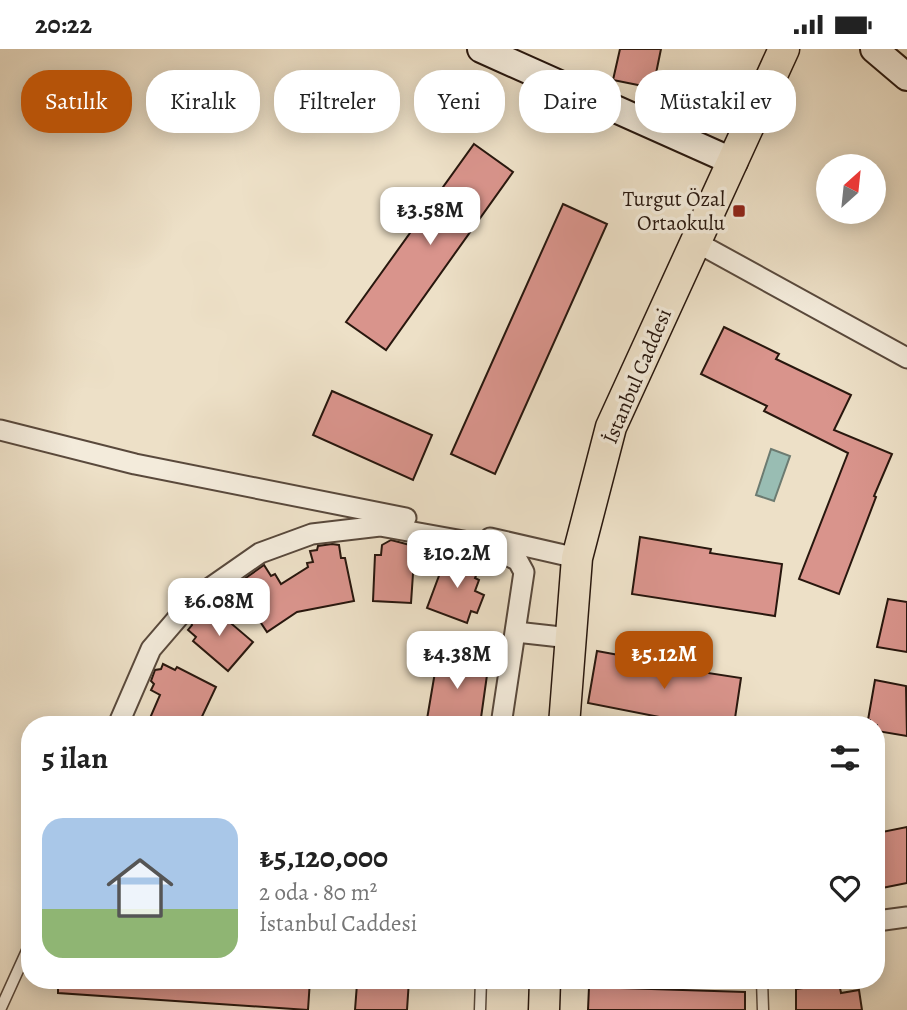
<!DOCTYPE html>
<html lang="tr">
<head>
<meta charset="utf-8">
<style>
	:root { --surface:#fff; --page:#f2f2f2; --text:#222; --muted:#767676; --accent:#b45309 }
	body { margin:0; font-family:Alegreya,serif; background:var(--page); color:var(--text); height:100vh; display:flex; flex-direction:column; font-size:26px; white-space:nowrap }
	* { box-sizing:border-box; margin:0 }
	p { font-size:23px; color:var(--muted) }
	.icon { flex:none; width:38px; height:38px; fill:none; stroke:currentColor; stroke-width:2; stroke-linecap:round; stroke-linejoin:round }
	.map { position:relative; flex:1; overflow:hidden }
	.sheet { position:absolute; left:21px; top:667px; width:864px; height:273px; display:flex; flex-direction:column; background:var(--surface); border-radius:28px; box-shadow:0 4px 18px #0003 }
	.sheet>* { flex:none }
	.hud { position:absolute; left:21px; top:21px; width:866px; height:63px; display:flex; gap:14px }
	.needle { width:46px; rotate:27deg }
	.fabs { position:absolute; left:816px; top:105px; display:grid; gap:14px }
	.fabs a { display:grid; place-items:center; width:70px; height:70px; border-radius:50%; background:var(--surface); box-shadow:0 4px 18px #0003; font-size:35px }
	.price { position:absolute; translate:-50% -60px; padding:0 16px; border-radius:14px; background:#fff; color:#222; font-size:23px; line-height:46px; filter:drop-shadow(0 2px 4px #0008) }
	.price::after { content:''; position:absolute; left:50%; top:42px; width:21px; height:16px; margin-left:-10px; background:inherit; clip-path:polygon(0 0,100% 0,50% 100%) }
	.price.on { background:var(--accent); color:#fff }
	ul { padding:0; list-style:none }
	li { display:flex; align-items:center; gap:21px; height:175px; padding:0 21px }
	li span { display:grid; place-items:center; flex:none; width:196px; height:140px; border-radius:21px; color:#555 }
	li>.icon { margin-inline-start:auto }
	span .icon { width:84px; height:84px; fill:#fffc; stroke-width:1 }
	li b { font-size:30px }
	h2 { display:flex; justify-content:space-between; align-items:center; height:84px; padding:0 21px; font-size:30px }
	.tag { padding:0 24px; border-radius:28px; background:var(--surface); box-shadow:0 4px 18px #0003; font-size:24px; line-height:63px }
	.tag.on { background:var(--accent); color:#fff }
	.status { display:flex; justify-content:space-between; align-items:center; height:49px; padding:0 35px; background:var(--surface); direction:ltr }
	.status svg { height:19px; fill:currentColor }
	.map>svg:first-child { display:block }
	.water { fill:#99bdb3; stroke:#6c7b71; stroke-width:2 }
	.building { fill:#d9948c; stroke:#28170e; stroke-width:2 }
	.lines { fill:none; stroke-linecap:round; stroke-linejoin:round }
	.lane-casing { stroke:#59493c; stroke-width:13 }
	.street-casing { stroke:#59493c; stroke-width:23 }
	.secondary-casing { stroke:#28170e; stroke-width:30 }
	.primary-casing { stroke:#28170e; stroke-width:33 }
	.lane { stroke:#f3ebdb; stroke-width:10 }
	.street { stroke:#f3ebdb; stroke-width:19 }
	.secondary { stroke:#f3ebdb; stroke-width:26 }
	.primary { stroke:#ede0c7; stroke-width:30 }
	.poi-dot { fill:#8f2418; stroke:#f3ebdb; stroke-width:2.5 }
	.labels { text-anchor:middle; stroke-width:7; stroke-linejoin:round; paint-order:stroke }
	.poi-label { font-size:21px; fill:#28170e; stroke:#f3ebdb; text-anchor:end }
	.street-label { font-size:21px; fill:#28170e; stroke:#f3ebdb }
</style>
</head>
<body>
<div class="status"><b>20:22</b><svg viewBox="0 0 49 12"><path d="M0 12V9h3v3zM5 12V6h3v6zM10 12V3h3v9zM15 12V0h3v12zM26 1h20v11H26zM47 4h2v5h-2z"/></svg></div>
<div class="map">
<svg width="907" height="961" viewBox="0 0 907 961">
	<rect width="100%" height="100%" fill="#ede0c7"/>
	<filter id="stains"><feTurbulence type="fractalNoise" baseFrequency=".00286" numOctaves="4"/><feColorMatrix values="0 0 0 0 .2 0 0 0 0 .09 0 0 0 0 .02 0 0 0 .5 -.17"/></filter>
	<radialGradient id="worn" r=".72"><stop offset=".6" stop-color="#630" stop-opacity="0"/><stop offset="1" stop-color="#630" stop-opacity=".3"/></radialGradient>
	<path class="water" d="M771,400L790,407L774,452L756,446Z"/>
	<g class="building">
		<path d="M620,0H661L653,39L613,31Z"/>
		<path d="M474,95L513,123L386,301L346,273Z"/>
		<path d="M563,155L607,175L495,425L451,405Z"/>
		<path d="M724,278L779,305L776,310L851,346L834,381L892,405L874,447L876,448L839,545L799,530L848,404L764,362L767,357L701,325Z"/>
		<path d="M332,342L432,386L413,431L313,386Z"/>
		<path d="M640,488L711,500L710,504L782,515L775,567L632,545Z"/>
		<path d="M391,491L410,496V510H414L411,554L373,552L375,506H381L382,496Z"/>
		<path d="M332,495L339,496L341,509H345L354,552L297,563L267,583L241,544L246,541L240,533L264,516L271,527L275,525L281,535L308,518L307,514L313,513L310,502L317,501L318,497Z"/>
		<path d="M470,506L475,515L480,517L475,529L479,531L475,542L484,546L477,564L471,562L467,574L427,559L443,516L449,518L452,508Z"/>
		<path d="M888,550L907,553V603L877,598Z"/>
		<path d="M207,559L216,567L219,564L253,593L228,622L193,592L196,588L188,581L192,576L191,573L201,561Z"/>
		<path d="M446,599L478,604L475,624L487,626L480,676H426L435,623L439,624L440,619H442Z"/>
		<path d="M597,602L657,613L656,616L741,629L734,676H700L588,654Z"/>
		<path d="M163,615L175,621L177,618L216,638L198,676H147L160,646L151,641L154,635L151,632L155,621L161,620Z"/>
		<path d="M875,631L906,637L907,687L877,682V676H870V671H868Z"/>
		<path d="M907,778V834L877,840V784Z"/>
		<path d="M58,931H310L308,961L58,944Z"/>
		<path d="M360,931H409L407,961H355L357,935H360Z"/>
		<path d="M839,934L841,944L859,941L862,961H796V940Z"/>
		<path d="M589,938L745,943V961H588Z"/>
	</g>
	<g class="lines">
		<defs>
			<g id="lane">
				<path d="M762,931L763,961"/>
				<path d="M0,961L30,895"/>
				<path d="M480,961L481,931"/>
			</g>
			<g id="street">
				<path d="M696,193L907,309"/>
				<path d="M0,381L135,415L406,469"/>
				<path d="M490,489L577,509"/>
				<path d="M516,583L570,589"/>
				<path d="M118,676L151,600L194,550L260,504L312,485L380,477L491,497L518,512L524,523L501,676"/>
				<path d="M877,872L907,868"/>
			</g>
			<g id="secondary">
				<path d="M481,0L734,113"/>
				<path d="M874,0L907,28"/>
			</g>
			<g id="primary">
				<path d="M564,676L577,509L611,378L784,0"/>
				<path d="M544,961L545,931"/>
			</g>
		</defs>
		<use href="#lane" class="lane-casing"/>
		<use href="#street" class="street-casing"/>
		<use href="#secondary" class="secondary-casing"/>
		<use href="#primary" class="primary-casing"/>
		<use href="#lane" class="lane"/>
		<use href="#street" class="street"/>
		<use href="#secondary" class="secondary"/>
		<use href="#primary" class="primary"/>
	</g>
	<rect class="poi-dot" x="732" y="155" width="14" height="14" rx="3.5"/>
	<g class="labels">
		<g class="poi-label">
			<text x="725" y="157">Turgut Özal<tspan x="725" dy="24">Ortaokulu</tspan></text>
		</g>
		<g class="street-label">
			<text transform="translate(637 327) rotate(-67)" y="7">İstanbul Caddesi</text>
		</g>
	</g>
	<rect width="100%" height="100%" filter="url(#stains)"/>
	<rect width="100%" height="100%" fill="url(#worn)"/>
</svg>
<div class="fabs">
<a><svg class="needle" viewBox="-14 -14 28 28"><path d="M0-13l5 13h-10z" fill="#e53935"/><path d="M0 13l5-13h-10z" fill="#767676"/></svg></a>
</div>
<b class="price" style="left:430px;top:198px">₺3.58M</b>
<b class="price" style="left:457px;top:541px">₺10.2M</b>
<b class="price" style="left:219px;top:589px">₺6.08M</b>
<b class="price" style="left:457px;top:642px">₺4.38M</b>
<b class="price on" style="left:664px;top:642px">₺5.12M</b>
<div class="hud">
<a class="tag on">Satılık</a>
<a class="tag">Kiralık</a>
<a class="tag">Filtreler</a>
<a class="tag">Yeni</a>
<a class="tag">Daire</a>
<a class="tag">Müstakil ev</a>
</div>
<section class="sheet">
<h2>5 ilan<svg class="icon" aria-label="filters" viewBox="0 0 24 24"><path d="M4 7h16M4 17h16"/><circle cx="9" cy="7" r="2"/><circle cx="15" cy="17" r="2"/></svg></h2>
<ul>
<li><span style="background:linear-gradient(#a9c7e8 65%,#8fb573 0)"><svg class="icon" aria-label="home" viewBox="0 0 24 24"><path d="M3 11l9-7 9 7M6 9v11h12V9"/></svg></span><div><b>₺5,120,000</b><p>2 oda · 80 m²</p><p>İstanbul Caddesi</p></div><svg class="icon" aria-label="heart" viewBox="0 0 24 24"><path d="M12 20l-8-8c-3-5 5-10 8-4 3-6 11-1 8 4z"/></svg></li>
</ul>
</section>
</div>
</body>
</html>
